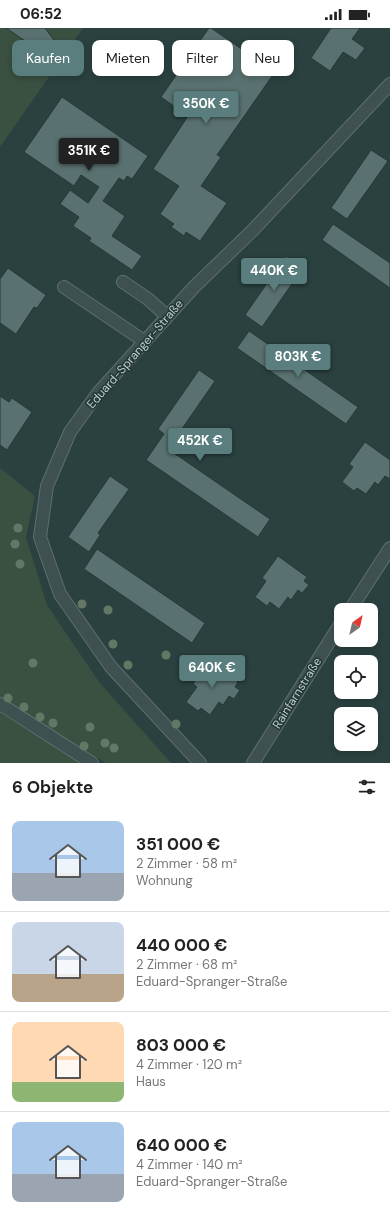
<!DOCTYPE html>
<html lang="de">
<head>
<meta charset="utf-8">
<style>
	:root { --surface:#fff; --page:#f6f6f6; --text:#222; --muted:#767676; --line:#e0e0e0; --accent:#597e7d }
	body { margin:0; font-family:"DM Sans",sans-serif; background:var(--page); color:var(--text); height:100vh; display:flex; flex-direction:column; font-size:15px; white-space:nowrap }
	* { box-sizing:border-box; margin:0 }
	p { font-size:13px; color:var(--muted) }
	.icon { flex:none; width:22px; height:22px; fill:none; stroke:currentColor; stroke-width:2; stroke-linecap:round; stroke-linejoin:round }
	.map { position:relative; height:735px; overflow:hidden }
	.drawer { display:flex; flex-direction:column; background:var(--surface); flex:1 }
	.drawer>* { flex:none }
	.top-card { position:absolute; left:12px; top:12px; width:366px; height:36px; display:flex; gap:8px }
	.needle { width:26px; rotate:34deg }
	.fabs { position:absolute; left:334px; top:575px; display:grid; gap:8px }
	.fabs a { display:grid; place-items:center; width:44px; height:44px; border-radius:8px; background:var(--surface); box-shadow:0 2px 6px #0003; font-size:20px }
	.price { position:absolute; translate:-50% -34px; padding:0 9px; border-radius:4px; background:var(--accent); color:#fff; font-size:13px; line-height:26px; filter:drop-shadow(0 1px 2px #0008) }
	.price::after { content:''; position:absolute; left:50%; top:24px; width:12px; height:9px; margin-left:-6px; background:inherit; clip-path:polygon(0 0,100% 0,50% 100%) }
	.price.current { background:#222; color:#fff }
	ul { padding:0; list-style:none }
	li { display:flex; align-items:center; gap:12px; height:100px; padding:0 12px }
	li+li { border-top:1px solid var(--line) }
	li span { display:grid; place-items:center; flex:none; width:112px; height:80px; border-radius:8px; color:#555 }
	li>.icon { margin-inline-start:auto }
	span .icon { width:48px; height:48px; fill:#fffc; stroke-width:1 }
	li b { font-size:17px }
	h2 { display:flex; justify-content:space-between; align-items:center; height:48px; padding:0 12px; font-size:17px }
	.chip { padding:0 14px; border-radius:8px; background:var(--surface); box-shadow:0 2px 6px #0003; font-size:14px; line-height:36px }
	.chip.current { background:var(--accent); color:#fff }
	.status { display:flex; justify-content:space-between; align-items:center; height:28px; padding:0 20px; background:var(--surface); direction:ltr }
	.status svg { height:11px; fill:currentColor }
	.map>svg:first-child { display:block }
	.green { fill:#3a5041 }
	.building { fill:#597170; stroke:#253938 }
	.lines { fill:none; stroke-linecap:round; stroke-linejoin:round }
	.minor-casing { stroke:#5d6f6e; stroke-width:14 }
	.minor { stroke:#3e5150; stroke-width:12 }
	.tree { fill:#627765 }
	.labels { text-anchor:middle; stroke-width:3; stroke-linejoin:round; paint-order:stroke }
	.street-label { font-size:12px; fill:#bccbcb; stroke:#233736 }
</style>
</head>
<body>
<div class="status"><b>06:52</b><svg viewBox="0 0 49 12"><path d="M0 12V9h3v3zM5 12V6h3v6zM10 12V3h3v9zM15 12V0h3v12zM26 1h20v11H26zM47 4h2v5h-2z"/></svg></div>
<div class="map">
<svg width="390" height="735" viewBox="0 0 390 735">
	<rect width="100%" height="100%" fill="#2a4140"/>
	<g class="green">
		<path d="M0,0H83L0,119Z"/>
		<path d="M0,440L35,468L26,509L47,577L99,654L171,735H106L0,670Z"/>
		<path d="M0,678L83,735H0Z"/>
	</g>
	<g class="building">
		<path d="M6,0H45L54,12L37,21Z"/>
		<path d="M209,0H211L275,44L217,127L221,129L201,158L227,175L200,213L186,204L184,208L171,199L174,196L160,186L179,158L153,141L188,88L161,69Z"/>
		<path d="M331,0H360L352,11L365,20L356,32L343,24L330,43L311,30Z"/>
		<path d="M62,69L148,128L132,151L127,148L124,153L119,150L103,173L125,188L112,208L142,228L132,242L89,213L91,210L73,198L79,189L60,176L70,162L88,175L99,159L81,147L74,158L24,124Z"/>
		<path d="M371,122L388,133L347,191L331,180Z"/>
		<path d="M333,196L390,235V260L322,212Z"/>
		<path d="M286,228L303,240L262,299L245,287Z"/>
		<path d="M8,240L46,267L37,280L34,279L16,306L0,295V251Z"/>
		<path d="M249,303L358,379L346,396L237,320Z"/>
		<path d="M199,342L215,353L168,421L270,491L258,509L146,432L164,406L158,401Z"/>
		<path d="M0,368L9,374L12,370L32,384L7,422L0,417Z"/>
		<path d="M365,414L390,432V451L385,448L378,457L375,454L366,466L357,460L354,463L342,454L353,439L349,436Z"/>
		<path d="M110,448L129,461L98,505L100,507L89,524L68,509Z"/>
		<path d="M97,521L205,595L192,615L84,541Z"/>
		<path d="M278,528L307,549L304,553L309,557L302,565L298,562L291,572L288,569L279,581L270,574L267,578L255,569L266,553L262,550Z"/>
		<path d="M209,633L238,654L235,659L240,662L234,671L229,668L223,677L219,674L210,687L201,680L198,683L186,674L197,659L193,656Z"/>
	</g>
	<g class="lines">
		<defs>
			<g id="minor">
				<path d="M123,254L148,271L167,288"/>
				<path d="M64,259L144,313"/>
				<path d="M350,582L390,520"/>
				<path d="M0,676L92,735"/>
				<path d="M200,735L111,639L60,566L40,509L47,458L70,404L98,365L194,259L253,202L390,56"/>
				<path d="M253,735L341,595"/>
			</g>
		</defs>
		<use href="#minor" class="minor-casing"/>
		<use href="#minor" class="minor"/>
	</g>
	<g class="tree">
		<circle cx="18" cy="500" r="4.5"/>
		<circle cx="15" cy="516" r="4.5"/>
		<circle cx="20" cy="536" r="4.5"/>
		<circle cx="82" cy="576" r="4.5"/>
		<circle cx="108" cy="582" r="4.5"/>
		<circle cx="113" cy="616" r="4.5"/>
		<circle cx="166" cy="627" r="4.5"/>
		<circle cx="33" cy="635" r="4.5"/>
		<circle cx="128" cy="637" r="4.5"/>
		<circle cx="8" cy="670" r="4.5"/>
		<circle cx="24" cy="679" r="4.5"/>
		<circle cx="40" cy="689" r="4.5"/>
		<circle cx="53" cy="695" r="4.5"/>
		<circle cx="176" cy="696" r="4.5"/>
		<circle cx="90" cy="699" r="4.5"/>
		<circle cx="105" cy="715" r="4.5"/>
		<circle cx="84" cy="718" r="4.5"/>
		<circle cx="114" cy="720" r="4.5"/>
	</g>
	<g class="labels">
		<g class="street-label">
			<text transform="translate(135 326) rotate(-49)" y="4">Eduard-Spranger-Straße</text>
			<text transform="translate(297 665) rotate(-58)" y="4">Rainfarnstraße</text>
		</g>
	</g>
</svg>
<div class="fabs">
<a><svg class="needle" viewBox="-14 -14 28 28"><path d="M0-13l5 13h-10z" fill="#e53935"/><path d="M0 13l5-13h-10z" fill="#767676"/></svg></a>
<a><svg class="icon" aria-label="locate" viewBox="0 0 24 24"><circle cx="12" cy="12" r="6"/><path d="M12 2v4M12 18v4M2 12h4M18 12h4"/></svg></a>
<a><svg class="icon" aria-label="layers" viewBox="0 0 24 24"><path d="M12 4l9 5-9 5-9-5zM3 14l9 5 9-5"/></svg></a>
</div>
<b class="price" style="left:206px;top:97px">350K €</b>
<b class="price current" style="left:89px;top:144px">351K €</b>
<b class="price" style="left:274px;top:264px">440K €</b>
<b class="price" style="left:298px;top:350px">803K €</b>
<b class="price" style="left:200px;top:434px">452K €</b>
<b class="price" style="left:212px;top:661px">640K €</b>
<div class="top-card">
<a class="chip current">Kaufen</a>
<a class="chip">Mieten</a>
<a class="chip">Filter</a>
<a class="chip">Neu</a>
</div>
</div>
<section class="drawer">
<h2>6 Objekte<svg class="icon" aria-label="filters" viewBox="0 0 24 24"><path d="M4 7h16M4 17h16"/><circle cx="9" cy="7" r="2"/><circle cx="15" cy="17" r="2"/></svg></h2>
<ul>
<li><span style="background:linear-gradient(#a9c7e8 65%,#9aa5b1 0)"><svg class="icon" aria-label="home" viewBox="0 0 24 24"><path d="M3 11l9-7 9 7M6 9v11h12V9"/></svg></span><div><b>351 000 €</b><p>2 Zimmer · 58 m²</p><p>Wohnung</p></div></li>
<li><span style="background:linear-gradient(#c9d6e8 65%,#b9a48a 0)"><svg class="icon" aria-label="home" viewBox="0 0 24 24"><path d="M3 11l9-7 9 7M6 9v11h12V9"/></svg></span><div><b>440 000 €</b><p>2 Zimmer · 68 m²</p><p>Eduard-Spranger-Straße</p></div></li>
<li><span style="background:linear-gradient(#ffd9b3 75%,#8fb573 0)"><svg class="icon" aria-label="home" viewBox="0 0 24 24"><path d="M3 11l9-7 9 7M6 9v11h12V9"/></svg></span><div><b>803 000 €</b><p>4 Zimmer · 120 m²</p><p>Haus</p></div></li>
<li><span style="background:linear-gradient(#a9c7e8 65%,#9aa5b1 0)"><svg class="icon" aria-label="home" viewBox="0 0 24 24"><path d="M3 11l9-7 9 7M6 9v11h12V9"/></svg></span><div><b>640 000 €</b><p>4 Zimmer · 140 m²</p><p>Eduard-Spranger-Straße</p></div></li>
</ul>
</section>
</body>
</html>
